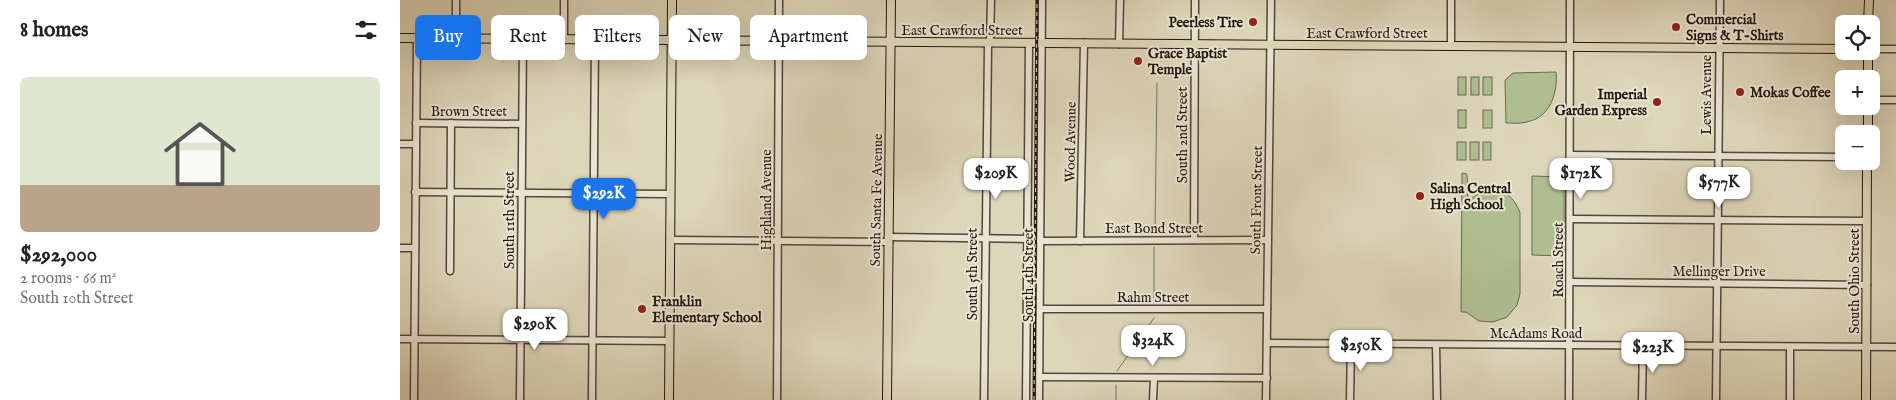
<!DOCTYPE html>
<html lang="en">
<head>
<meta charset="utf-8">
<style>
	:root { --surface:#fff; --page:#f6f6f6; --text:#202124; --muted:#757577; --line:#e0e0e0; --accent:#1a73e8 }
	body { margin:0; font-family:"IM FELL English",serif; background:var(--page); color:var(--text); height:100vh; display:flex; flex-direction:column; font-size:19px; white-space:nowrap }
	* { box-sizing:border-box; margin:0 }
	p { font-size:16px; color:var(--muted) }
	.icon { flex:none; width:28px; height:28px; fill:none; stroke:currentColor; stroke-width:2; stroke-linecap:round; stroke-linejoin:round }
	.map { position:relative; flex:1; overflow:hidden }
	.panel { display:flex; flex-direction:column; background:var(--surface); width:400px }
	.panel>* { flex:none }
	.top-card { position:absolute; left:15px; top:15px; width:475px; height:45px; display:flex; gap:10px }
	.buttons { position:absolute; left:1435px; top:15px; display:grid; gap:10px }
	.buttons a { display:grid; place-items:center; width:45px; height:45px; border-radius:8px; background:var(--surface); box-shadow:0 5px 20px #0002; font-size:25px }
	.price { position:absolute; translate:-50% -42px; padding:0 11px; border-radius:10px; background:#fff; color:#222; font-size:16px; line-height:32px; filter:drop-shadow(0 1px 2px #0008) }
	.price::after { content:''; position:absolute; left:50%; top:30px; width:15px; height:11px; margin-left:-8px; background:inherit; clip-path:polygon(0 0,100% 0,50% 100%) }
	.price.active { background:var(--accent); color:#fff }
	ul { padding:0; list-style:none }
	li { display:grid; align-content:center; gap:10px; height:265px; padding:0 20px }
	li+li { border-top:1px solid var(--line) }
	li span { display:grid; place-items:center; height:155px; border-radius:8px; color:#555 }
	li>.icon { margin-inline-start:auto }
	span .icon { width:90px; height:90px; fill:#fffc; stroke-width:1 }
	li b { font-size:21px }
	h2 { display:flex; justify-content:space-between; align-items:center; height:60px; padding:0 20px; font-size:21px }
	.chip { padding:0 18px; border-radius:8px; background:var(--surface); box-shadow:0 5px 20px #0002; font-size:18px; line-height:45px }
	.chip.active { background:var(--accent); color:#fff }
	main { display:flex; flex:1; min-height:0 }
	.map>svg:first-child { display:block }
	.green { fill:#afbe91; stroke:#686a50 }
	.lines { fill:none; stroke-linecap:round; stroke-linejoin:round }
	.stream { stroke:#66796b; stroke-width:1 }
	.minor-casing { stroke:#504739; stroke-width:9 }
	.major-casing { stroke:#20170e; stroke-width:10 }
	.minor { stroke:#eae4d2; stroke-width:6 }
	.major { stroke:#ded6ba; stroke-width:8 }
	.rail-casing { stroke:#20170e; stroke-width:3 }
	.rail { stroke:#eae4d2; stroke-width:1; stroke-dasharray:4; stroke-linecap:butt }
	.poi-dot { fill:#8f2418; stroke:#eae4d2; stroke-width:2 }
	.labels { text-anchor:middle; stroke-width:4; stroke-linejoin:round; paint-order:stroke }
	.poi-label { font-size:14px; font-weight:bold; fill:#20170e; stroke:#eae4d2; text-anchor:start }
	.street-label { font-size:14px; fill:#20170e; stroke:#eae4d2 }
</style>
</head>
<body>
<main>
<section class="panel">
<h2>8 homes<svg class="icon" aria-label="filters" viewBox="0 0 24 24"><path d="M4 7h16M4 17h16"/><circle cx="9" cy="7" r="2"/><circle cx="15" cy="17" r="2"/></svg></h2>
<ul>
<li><span style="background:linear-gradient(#dfe7d0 70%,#b9a48a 0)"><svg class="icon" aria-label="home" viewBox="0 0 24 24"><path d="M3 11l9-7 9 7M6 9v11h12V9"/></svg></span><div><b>$292,000</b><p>2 rooms · 66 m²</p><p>South 10th Street</p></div></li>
</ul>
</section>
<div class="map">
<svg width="1496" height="400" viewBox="0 0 1496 400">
	<rect width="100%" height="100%" fill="#ded6ba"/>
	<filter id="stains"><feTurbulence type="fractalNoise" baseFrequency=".004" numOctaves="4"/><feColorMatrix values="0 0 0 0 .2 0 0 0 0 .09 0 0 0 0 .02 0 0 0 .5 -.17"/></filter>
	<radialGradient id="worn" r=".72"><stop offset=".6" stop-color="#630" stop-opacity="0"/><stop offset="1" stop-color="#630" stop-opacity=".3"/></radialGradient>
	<g class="green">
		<path d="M1156,72C1158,91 1151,116 1130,121C1122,124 1114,123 1106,123L1105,80L1113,73Z"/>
		<rect x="1058" y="77" width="8" height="18"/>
		<rect x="1071" y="77" width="8" height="18"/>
		<rect x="1083" y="77" width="9" height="18"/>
		<rect x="1058" y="110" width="8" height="18"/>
		<rect x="1083" y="110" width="9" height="18"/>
		<rect x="1057" y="142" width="9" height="18"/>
		<rect x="1070" y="142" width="9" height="18"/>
		<rect x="1083" y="142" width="8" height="18"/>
		<path d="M1062,173L1067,174L1068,201C1087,185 1111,186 1120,213V294L1117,305L1107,317L1093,322L1079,321L1066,312H1061Z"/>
		<path d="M1132,176L1164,177V256L1132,255Z"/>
	</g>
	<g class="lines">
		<g class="stream">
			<path d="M755,232L757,83"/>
			<path d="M754,247V302"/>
			<path d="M717,371L754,318"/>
			<path d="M716,400V385"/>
		</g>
		<defs>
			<g id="minor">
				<path d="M56,39V0"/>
				<path d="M164,39V0"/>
				<path d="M719,44L720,0"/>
				<path d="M1051,46V0"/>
				<path d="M1471,49H1496"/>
				<path d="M1471,100H1496"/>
				<path d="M16,123L122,124"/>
				<path d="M0,144H16"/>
				<path d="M1171,155L1444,157"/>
				<path d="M15,192L270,194"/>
				<path d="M1170,219L1467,221"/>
				<path d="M489,237L628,239"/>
				<path d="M270,240L489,242"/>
				<path d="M794,240L795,0"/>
				<path d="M640,241L867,240"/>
				<path d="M680,241L684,43"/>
				<path d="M0,248H15"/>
				<path d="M50,271L51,123"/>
				<path d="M1170,282L1467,285"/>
				<path d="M640,309H867"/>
				<path d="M0,339L269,341"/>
				<path d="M867,343L1496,347"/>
				<path d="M1036,345L1037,400"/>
				<path d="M639,377L867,378"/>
				<path d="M14,400L17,38"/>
				<path d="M120,400L123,39"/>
				<path d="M192,400L195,40"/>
				<path d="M377,400L379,0"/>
				<path d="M584,400L588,46L590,43L591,0"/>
				<path d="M626,400L629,43"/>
				<path d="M639,400L642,0"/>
				<path d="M753,400L754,378"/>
				<path d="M866,400L871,0"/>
				<path d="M950,400L951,344"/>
				<path d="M1169,400L1170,0"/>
				<path d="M1242,400L1243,347"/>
				<path d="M1316,400L1320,0"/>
				<path d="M1390,400V348"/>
			</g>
			<g id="major">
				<path d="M1468,24L1469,0"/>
				<path d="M0,38L1444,49"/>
				<path d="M1468,79V51"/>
				<path d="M1468,134V106"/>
				<path d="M269,400L272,0"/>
				<path d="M487,400L491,0"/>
				<path d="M1466,400L1467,161"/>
			</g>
		</defs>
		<use href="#minor" class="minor-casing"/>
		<use href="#major" class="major-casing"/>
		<use href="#minor" class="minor"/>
		<use href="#major" class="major"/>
		<defs>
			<path id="rail" d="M634,400L637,0"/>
		</defs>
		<use href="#rail" class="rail-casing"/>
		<use href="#rail" class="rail"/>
	</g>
	<g class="poi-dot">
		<circle cx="853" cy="22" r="5"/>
		<circle cx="1276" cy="27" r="5"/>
		<circle cx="738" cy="61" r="5"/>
		<circle cx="1340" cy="92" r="5"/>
		<circle cx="1257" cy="102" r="5"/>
		<circle cx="1020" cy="196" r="5"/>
		<circle cx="242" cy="309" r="5"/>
	</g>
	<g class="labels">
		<g class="poi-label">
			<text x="1286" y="24">Commercial<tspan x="1286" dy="16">Signs &amp; T-Shirts</tspan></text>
			<text x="843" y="27" text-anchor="end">Peerless Tire</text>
			<text x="748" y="58">Grace Baptist<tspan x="748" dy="16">Temple</tspan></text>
			<text x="1350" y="97">Mokas Coffee</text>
			<text x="1247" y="99" text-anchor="end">Imperial<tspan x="1247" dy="16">Garden Express</tspan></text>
			<text x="1030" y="193">Salina Central<tspan x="1030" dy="16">High School</tspan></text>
			<text x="252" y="306">Franklin<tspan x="252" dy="16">Elementary School</tspan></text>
		</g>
		<g class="street-label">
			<text x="562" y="35">East Crawford Street</text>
			<text x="967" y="38">East Crawford Street</text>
			<text transform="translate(1306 95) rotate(-90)" y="5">Lewis Avenue</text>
			<text x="69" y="116">Brown Street</text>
			<text transform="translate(782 135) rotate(-90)" y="5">South 2nd Street</text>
			<text transform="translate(670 142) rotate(-89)" y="5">Wood Avenue</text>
			<text transform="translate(366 200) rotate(-90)" y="5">Highland Avenue</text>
			<text transform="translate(476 200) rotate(-89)" y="5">South Santa Fe Avenue</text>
			<text transform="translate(856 200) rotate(-89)" y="5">South Front Street</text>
			<text transform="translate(109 220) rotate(-90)" y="5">South 11th Street</text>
			<text x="754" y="233">East Bond Street</text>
			<text transform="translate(1158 260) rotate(-90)" y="5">Roach Street</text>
			<text x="1319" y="276">Mellinger Drive</text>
			<text transform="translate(572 274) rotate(-90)" y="5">South 5th Street</text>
			<text transform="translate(628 275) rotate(-90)" y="5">South 4th Street</text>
			<text transform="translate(1454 281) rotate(-90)" y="5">South Ohio Street</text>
			<text x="753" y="302">Rahm Street</text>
			<text x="1136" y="338">McAdams Road</text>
		</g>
	</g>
	<rect width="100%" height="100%" filter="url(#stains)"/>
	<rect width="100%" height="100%" fill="url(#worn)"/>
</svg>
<div class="buttons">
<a><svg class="icon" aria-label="locate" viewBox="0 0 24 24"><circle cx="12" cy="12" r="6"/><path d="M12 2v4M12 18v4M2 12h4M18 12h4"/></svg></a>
<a>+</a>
<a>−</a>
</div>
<b class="price" style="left:596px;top:200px">$209K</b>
<b class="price" style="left:1181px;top:200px">$172K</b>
<b class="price" style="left:1319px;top:209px">$577K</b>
<b class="price active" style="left:204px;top:220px">$292K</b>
<b class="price" style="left:135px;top:351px">$290K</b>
<b class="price" style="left:753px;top:367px">$324K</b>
<b class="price" style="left:961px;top:372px">$250K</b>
<b class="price" style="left:1253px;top:374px">$223K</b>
<div class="top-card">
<a class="chip active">Buy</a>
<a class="chip">Rent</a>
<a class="chip">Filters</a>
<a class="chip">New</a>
<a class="chip">Apartment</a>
</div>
</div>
</main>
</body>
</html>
